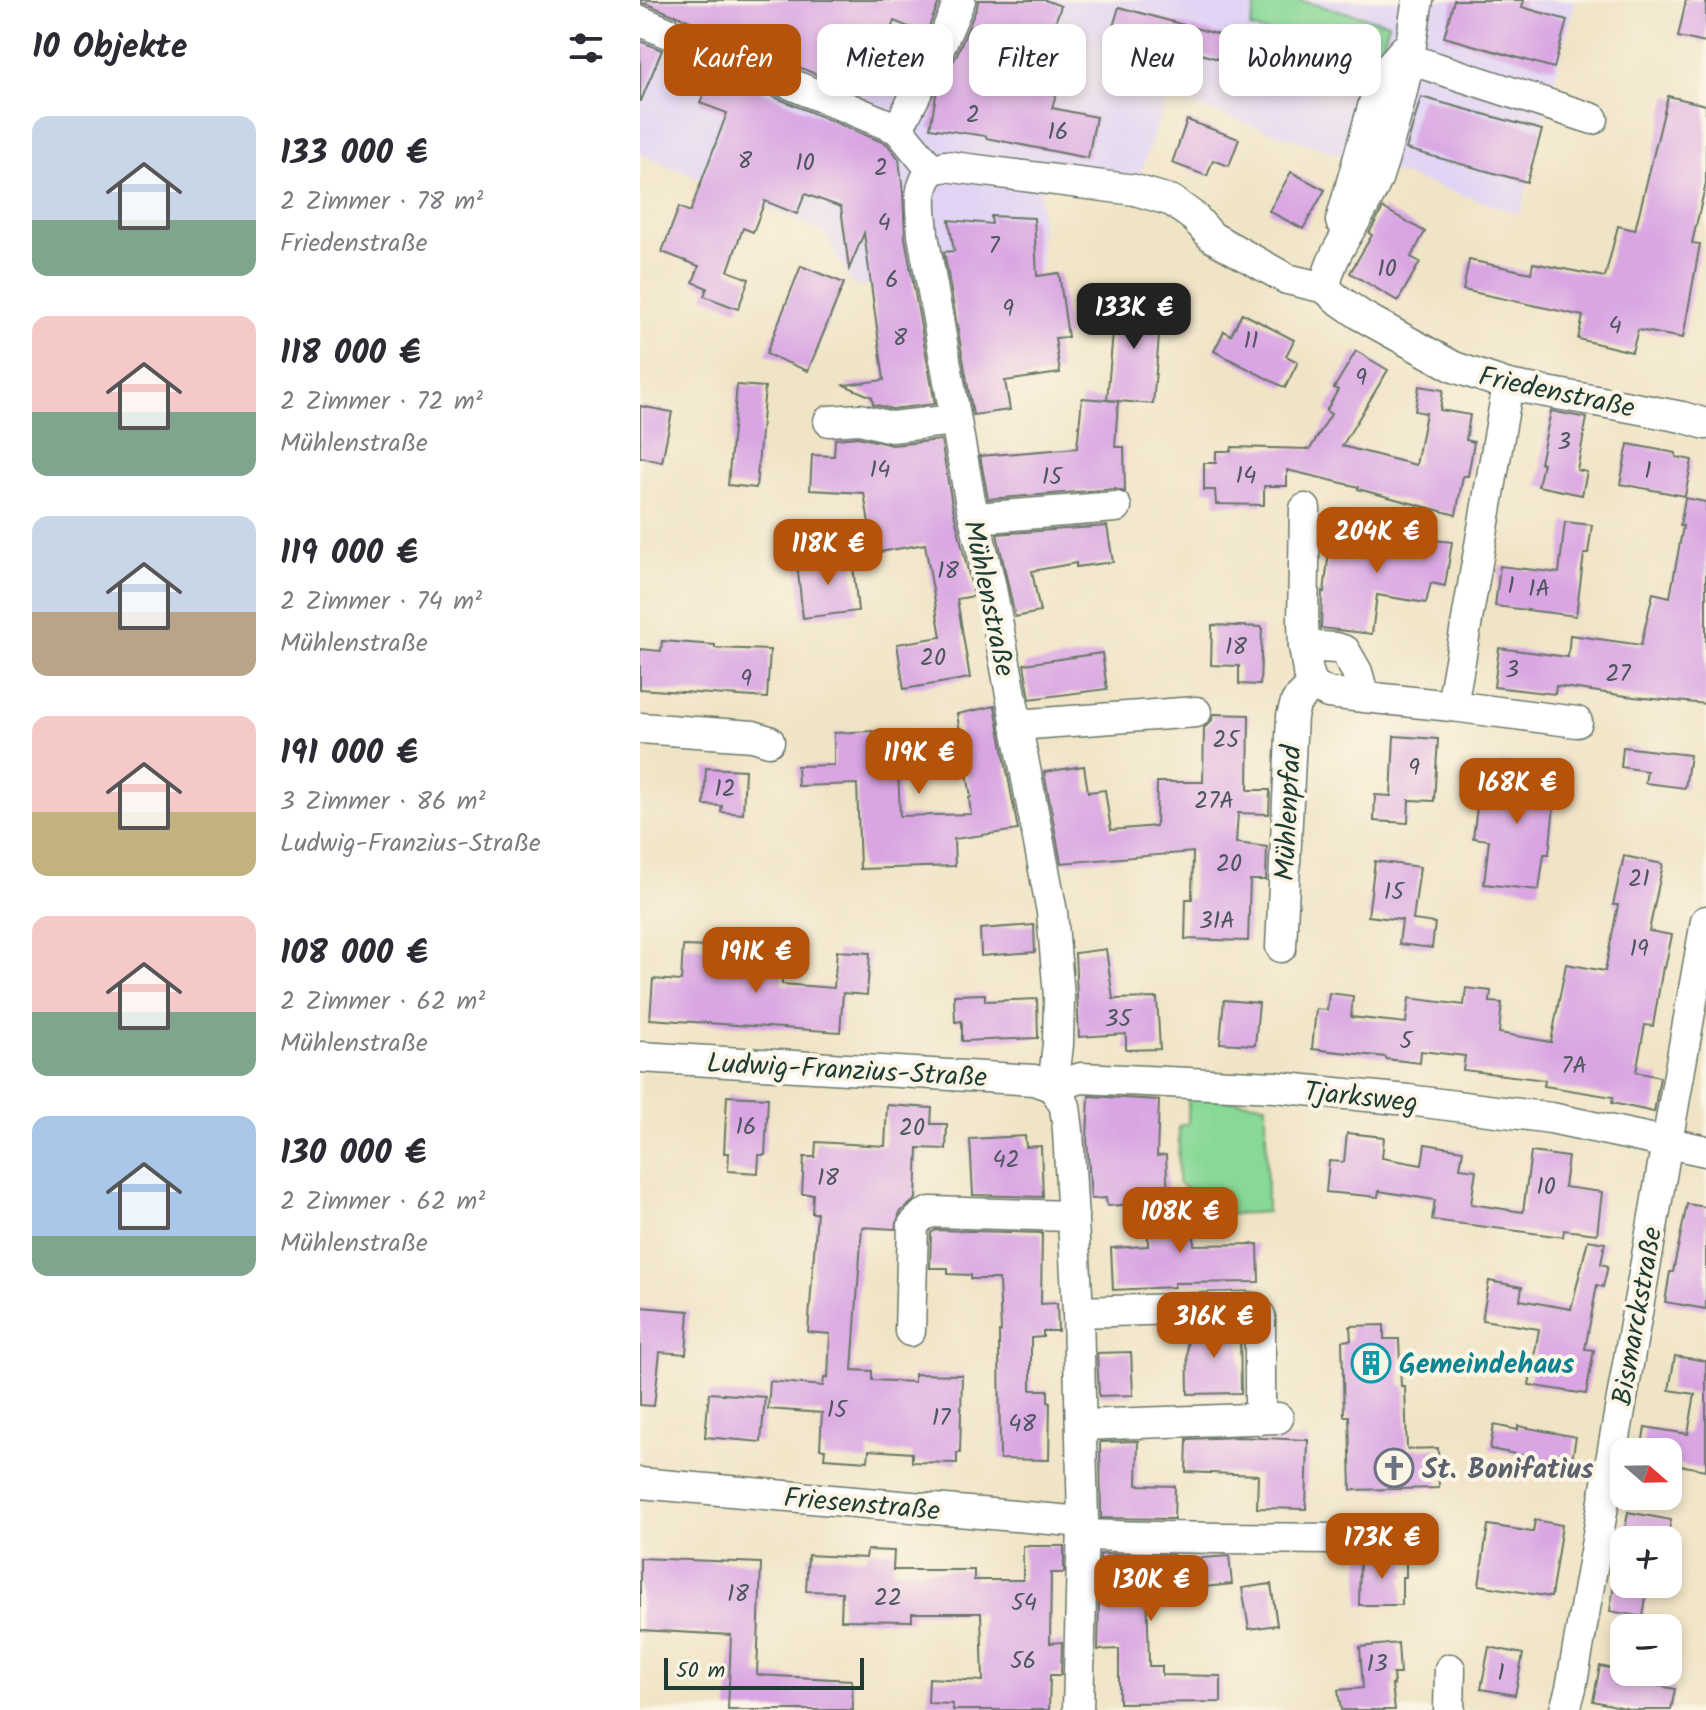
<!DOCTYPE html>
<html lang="de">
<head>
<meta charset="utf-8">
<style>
	:root { --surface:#fff; --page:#f2f2f3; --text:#2b2b33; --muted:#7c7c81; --accent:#b45309 }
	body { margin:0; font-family:Kalam,sans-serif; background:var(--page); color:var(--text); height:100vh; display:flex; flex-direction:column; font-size:30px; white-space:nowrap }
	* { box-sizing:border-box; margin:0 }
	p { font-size:26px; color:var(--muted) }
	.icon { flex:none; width:44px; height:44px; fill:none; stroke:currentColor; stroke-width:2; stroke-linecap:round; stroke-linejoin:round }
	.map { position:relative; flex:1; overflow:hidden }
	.panel { display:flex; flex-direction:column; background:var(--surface); width:640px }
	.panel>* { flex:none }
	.guide { position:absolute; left:24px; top:24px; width:760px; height:72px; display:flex; gap:16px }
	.needle { width:52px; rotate:110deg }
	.tools { position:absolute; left:970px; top:1438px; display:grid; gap:16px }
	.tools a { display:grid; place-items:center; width:72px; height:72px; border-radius:16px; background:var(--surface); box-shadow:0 4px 12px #0003; font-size:40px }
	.scale { position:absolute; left:24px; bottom:20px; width:200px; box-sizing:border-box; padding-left:8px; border:4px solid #1f3d34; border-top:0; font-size:22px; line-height:28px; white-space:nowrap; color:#1f3d34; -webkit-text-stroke:6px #fcf5e5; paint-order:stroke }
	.price { position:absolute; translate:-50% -68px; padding:0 18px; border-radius:16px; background:var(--accent); color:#fff; font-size:26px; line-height:52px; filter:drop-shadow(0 2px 4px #0008) }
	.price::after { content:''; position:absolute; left:50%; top:48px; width:24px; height:18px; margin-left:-12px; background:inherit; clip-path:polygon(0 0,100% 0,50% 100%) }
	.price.current { background:#222; color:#fff }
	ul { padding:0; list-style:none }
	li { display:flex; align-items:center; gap:24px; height:200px; padding:0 32px }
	li span { display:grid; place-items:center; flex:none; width:224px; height:160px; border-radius:16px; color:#555 }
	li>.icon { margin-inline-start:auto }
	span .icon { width:96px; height:96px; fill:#fffc; stroke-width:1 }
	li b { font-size:34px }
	h2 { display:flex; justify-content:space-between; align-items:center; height:96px; padding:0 32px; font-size:34px }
	.pill { padding:0 28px; border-radius:16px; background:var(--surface); box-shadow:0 4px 12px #0003; font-size:28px; line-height:72px }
	.pill.current { background:var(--accent); color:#fff }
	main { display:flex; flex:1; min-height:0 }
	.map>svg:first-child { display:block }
	.built { fill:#e1d4f4 }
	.green { fill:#88d897; stroke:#548a66; stroke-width:2 }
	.building { fill:#d9a5e3 }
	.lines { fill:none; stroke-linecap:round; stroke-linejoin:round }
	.minor-casing { stroke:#687767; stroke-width:33 }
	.minor { stroke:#fff; stroke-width:30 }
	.labels { text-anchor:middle; stroke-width:8; stroke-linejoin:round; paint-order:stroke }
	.number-label { font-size:24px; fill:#4e5760 }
	.street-label { font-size:28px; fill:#1f3d34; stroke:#fcf5e5 }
	.culture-label { font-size:28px; font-weight:bold; fill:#0d838f; stroke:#fcf5e5; text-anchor:start }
	.worship-label { font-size:28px; font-weight:bold; fill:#5b616d; stroke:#fcf5e5; text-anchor:start }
</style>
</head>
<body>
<main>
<section class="panel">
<h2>10 Objekte<svg class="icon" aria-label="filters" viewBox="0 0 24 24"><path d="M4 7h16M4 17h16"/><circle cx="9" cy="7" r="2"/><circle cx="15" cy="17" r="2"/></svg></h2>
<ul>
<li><span style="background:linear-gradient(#c9d6e8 65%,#7fa58c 0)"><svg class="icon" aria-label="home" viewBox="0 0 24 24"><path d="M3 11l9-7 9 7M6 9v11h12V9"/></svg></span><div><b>133 000 €</b><p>2 Zimmer · 78 m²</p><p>Friedenstraße</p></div></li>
<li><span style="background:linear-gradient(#f6c9c9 60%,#7fa58c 0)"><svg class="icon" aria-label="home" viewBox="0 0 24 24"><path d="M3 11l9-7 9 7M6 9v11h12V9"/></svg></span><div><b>118 000 €</b><p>2 Zimmer · 72 m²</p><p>Mühlenstraße</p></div></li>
<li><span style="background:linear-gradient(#c9d6e8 60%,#b9a48a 0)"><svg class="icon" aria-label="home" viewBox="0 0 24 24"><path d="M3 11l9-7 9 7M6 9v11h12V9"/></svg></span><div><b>119 000 €</b><p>2 Zimmer · 74 m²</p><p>Mühlenstraße</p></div></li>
<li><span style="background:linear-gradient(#f6c9c9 60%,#c2b280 0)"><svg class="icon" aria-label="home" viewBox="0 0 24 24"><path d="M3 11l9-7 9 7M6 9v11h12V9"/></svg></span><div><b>191 000 €</b><p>3 Zimmer · 86 m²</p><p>Ludwig-Franzius-Straße</p></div></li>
<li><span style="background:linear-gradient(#f6c9c9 60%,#7fa58c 0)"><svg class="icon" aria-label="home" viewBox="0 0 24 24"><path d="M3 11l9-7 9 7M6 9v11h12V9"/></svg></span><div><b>108 000 €</b><p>2 Zimmer · 62 m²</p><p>Mühlenstraße</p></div></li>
<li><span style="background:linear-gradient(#a9c7e8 75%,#7fa58c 0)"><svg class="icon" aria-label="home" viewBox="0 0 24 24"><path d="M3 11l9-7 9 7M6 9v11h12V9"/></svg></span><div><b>130 000 €</b><p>2 Zimmer · 62 m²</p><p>Mühlenstraße</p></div></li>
</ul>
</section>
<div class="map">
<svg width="1066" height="1710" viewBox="0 0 1066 1710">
	<rect width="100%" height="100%" fill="#fcf5e5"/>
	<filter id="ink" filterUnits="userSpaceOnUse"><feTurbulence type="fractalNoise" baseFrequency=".0125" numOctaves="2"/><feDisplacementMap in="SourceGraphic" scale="16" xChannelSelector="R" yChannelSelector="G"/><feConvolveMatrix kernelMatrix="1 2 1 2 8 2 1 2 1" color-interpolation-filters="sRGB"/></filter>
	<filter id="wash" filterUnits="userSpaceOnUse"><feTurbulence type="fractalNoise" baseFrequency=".006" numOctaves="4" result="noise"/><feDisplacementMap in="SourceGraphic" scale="32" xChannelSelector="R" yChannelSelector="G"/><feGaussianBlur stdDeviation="1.8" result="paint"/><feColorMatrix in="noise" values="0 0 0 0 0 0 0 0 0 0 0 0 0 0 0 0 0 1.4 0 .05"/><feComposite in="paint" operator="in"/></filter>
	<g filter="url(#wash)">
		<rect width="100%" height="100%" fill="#f0e4c6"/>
		<path class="built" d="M0,0H935L880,214L527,97L499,178L400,164L401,270L214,286L183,232L0,153Z"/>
		<g class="green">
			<path d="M617,0H657L749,23L739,59L610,28Z"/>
			<path d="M548,1096L626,1104L627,1212L563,1216L561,1199L538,1183L539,1126L548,1124Z"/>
		</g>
		<g id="blocks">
			<g class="building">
				<path d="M0,0H300L286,34L254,21L244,48L238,46L220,93L36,15V16L7,4L0,3Z"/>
				<path d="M338,0H405L421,6L412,31L434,37L412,108L456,117L448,158L346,138V136L290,128L296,95L317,54L337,7Z"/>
				<path d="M814,0H884L882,7L927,20L914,68L804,37Z"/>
				<path d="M1046,0H1066V43L1038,37Z"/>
				<path d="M479,7L613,44L602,85L581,80L586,61L472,30Z"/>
				<path d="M0,41L22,50L1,101H0Z"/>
				<path d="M620,42L654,53L647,74L613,64Z"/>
				<path d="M72,71L247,144L259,159L263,193L265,238L295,404L252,409L233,404L232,397L204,385L244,380L224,233L209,269L201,207L165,194L157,214L125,201L113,232L103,228L88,271L109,279L98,309L64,296L67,288L53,282L59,266L22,252L39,207L50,212L87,113L60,103Z"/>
				<path d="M1028,96L1066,105V183L1052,243L1060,244L1043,338L998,330L992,352L938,339L943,316L823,290L829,260L891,273L893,263L965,277L978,226L995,230Z"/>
				<path d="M781,97L902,130L887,182L766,149Z"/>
				<path d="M547,120L599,139L589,166L573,160L567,176L532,163Z"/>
				<path d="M651,172L685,190L663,229L629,211Z"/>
				<path d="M743,208L785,232L771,257L780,262L758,301L710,273L732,235L729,233Z"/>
				<path d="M351,216L394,218L397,276L419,273L428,337L415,338L420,373L365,381L370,410L333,415L304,252L314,251L309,220L352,224Z"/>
				<path d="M161,266L204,283L168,371L126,354Z"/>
				<path d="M476,298L522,303L513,404L467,400Z"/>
				<path d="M602,313L654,340L646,356L658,362L645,388L574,351L584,331L591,335Z"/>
				<path d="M716,351L748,370L702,446L776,465L786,413L775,411L779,386L803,390L800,410L830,415L826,440L834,442L828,476H823L816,515L718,489L719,487L647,470V486H624V505L576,504L575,490H564V463H576V451H591L592,447L670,449L691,414L686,411L698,390L694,388Z"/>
				<path d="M97,385L125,387L116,488L88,485Z"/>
				<path d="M442,398L478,401L475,447H484L485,492L475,489L348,499L340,456L437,448Z"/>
				<path d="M0,406L32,412L22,462L0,457Z"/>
				<path d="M911,411L947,418L937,470L947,472L942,495L898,486L903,463H900Z"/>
				<path d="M218,437L252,445L301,440L312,504L334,596L317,599L330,678L264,689L257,644L301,637L285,544L234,553L224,493L170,490L172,455L194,456L195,439Z"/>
				<path d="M988,444L1036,453V457L1052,460L1045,496L980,484Z"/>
				<path d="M1045,498L1066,502V704L994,697L916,686L915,694L854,687L859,648L928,657L930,635L1001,645L1013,593L1030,597L1043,526H1040Z"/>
				<path d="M925,522L952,525L948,554H944L936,616L855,606L860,566L919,573Z"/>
				<path d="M467,526L473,562L436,567V563L392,571L400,612L375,617L357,534Z"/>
				<path d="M692,527L812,542L805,586L791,583L786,603L737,595L732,634L681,628L682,591L684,592Z"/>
				<path d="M212,556L218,611L163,618L157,563Z"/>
				<path d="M572,625L622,627L620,685L599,684V666L571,665Z"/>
				<path d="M22,641L75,645V648L130,650L127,698L0,689V649L21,651Z"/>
				<path d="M462,653L467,689L390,699L384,664Z"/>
				<path d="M355,706L378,830L314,839L315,866L220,869L217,784L158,786L157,766L194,765V733L233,731V744L257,743L260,816L331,814L329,798L331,797L317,714Z"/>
				<path d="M573,714L609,715L608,790H630L629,814L598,813L596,843L627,847L626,880H610L608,941L545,939L546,899H552L553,852L421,863L404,772L444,766L448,792L465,790L471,830L516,826L517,782H563L564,728L572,720Z"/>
				<path d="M754,736L798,739L794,801L769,800L768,823L734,821L735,795L751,796Z"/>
				<path d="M983,747L1050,755L1045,788L1005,783L1007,771L981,767Z"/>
				<path d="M861,763L915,769L910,805L914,806L909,854H904L899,890L844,884L849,840L833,838L838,799L856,801Z"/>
				<path d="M66,768L105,770L103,814L81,812L82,806L64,805Z"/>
				<path d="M984,856L1023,864L1009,931L1032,935L1025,968L1023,967L1013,1026L1005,1025L996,1072L1020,1077L1014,1112L972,1103L973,1097L904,1086L905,1080L823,1070L825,1056L781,1051L780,1063L746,1059V1057L672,1049L676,1009L687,1010L689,993L713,996L711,1017L766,1023L769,998L824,1005L826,988L851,991L850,1002L862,1003L859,1033L911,1042L926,964L965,971L978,905H973Z"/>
				<path d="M735,861L780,867L773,920L795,923L792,948L759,944L762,920L728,916Z"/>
				<path d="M394,925L395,952L341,956L340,929Z"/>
				<path d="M43,946L70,947L68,967L142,970V984L194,988L197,951L230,953L227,995L203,993L200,1032L10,1019L13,979L41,981Z"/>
				<path d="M466,949L473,999L517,998L520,1049L486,1050V1034L439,1037L435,953Z"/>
				<path d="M345,994V1001L397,999L398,1038L322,1041V1021L315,1022L314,995Z"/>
				<path d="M584,1000L619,1003L615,1045L580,1043Z"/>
				<path d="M87,1096L128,1098L125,1155H119L118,1173L88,1171L89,1153H84Z"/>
				<path d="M449,1096L519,1100L517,1156L526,1155L528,1202L467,1206L466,1198L451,1199L447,1139Z"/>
				<path d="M247,1105L292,1108L291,1124H307L306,1149L278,1148L276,1199L260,1212L255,1229L222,1227L212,1370L232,1371V1380L274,1382V1374L322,1375L320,1453H317V1463L272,1462V1453L229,1450L228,1461L184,1458L185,1449H180L182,1413L128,1409L130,1381L183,1386L184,1378H188L190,1334L168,1332L177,1213H172L173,1194H162L164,1157H175L176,1142L245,1146Z"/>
				<path d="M707,1133L744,1137L742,1158L782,1165L785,1144L823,1150L820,1168L836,1170L831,1204L883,1212L891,1152L928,1157L924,1187L962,1192L957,1234L924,1230L923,1237L792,1220L795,1200L739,1191L738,1197L686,1192L689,1161L704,1162Z"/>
				<path d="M385,1136L386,1147L401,1146L403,1197L333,1195L330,1139Z"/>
				<path d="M508,1204H554V1245L618,1244L619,1282L534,1283V1287L473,1290L471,1248L508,1246Z"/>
				<path d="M1047,1204L1066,1207V1309L1025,1302L1030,1272H1033Z"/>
				<path d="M295,1230L402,1233L401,1304L417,1303L418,1331H403V1337L391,1338V1390H408V1402H410L409,1460L360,1459L359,1332H361L359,1279H331V1275L308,1274V1268H290L291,1233Z"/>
				<path d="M948,1240L965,1243L961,1264L968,1266L963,1287L957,1285L945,1349L954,1350L946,1394L889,1385L899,1329L842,1320L849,1281L882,1287L880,1300L931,1309Z"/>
				<path d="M0,1307L49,1311L46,1354L20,1352L14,1406L0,1405Z"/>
				<path d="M600,1325L601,1393L548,1394L547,1327Z"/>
				<path d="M744,1325V1339H759L761,1386H765L767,1449L798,1448L799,1488L711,1490L709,1416H704L702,1341L711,1340L710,1326Z"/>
				<path d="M491,1352L493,1395L459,1396L457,1353Z"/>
				<path d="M1035,1356L1066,1361V1470L1028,1463V1452H1001L1005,1427L1048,1434L1055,1394L1029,1390Z"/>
				<path d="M69,1393L125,1397L121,1442L65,1437Z"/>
				<path d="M854,1425L878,1430V1426L936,1437L931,1465L850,1449Z"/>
				<path d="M599,1437L668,1440L666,1509L617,1508L618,1475L546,1472L547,1439Z"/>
				<path d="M498,1441L497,1485L535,1486L534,1519L461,1518L460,1442Z"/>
				<path d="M988,1512L1031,1520L1027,1540H983Z"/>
				<path d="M895,1520L922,1525L911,1597L839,1585L848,1525L893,1532Z"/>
				<path d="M383,1546H424V1573H411L410,1643L422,1642L421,1675H410L409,1710H313V1704L288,1703L289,1678L343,1681L341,1613H272V1621L201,1620L202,1592L166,1591L168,1555L226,1558L227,1550L254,1551L253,1570H334V1580H383Z"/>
				<path d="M460,1554L533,1555V1560L589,1556L592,1584L555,1588V1584L507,1583L509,1666H522V1675L581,1676V1702L479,1703V1649L458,1650Z"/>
				<path d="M720,1557L766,1558V1577H762V1605H719Z"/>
				<path d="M0,1558L121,1563L117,1675L212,1680L213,1710H88L91,1635L0,1630Z"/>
				<path d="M631,1584L637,1625L609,1629L602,1588Z"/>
				<path d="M974,1584H1008L1003,1617L970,1611Z"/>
				<path d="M758,1643L760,1674H753L754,1685H752L755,1710H701L698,1690L723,1688L720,1647Z"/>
				<path d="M849,1647L883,1654L875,1695L841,1689Z"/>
				<path d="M960,1666L996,1674L994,1681L1035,1689L1031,1710H994L953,1701Z"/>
			</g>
		</g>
	</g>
	<g filter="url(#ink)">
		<use href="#blocks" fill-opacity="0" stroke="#687767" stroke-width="2"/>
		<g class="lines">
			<defs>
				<g id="minor">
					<path d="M0,21L258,129L292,170"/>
					<path d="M769,59L953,119"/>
					<path d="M258,129L300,47L320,0"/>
					<path d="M292,170C275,190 282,211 283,235L330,500L350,583L412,912L419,997L418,1044L413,1087L425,1106L428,1131L438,1312L443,1522L438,1710"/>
					<path d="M292,170L305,166L495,190L532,201L554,217L572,237L647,279L685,288L696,298L722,316L814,367L868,385L995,408L1042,417L1066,424"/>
					<path d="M701,221L738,89L749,67L764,50"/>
					<path d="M685,288C690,249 725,214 738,176C750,139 761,100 768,62C772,41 774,20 778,0"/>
					<path d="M189,421L220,419L251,427L315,420"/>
					<path d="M335,518L476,507"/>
					<path d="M664,646L663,622L665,509"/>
					<path d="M724,697L688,693L673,685L668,672L664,646L696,648L705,651L717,672L724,697L812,706L868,385"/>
					<path d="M812,706L937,722"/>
					<path d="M376,725L556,712"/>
					<path d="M0,728L113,736L129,741"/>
					<path d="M641,947L652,716L656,702L673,685"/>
					<path d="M0,1057L394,1080L413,1087"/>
					<path d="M413,1087L441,1078L635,1087L768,1100L911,1118L1066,1151"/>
					<path d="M438,1312L607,1307L615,1308L620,1316V1419"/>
					<path d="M270,1331L273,1225L282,1216L291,1212L433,1216"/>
					<path d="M441,1425L638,1418"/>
					<path d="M0,1483L443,1522"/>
					<path d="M443,1535C551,1539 660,1538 769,1540"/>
					<path d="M809,1710L810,1669"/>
					<path d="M925,1710L931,1688L944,1614L1066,921"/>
				</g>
			</defs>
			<use href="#minor" class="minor-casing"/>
			<use href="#minor" class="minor"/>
		</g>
	</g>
	<defs>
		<symbol id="building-ring" viewBox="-11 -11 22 22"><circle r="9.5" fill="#fcf5e5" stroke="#0f9aa8" stroke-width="1.5"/><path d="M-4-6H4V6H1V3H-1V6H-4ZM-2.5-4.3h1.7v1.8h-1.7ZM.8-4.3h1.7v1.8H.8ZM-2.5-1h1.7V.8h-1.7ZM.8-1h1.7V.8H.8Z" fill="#0f9aa8"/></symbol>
		<symbol id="church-ring" viewBox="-11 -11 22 22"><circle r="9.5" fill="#fcf5e5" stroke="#6b7280" stroke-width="1.5"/><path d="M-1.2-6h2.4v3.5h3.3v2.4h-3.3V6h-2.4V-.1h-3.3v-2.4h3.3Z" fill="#6b7280"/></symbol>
	</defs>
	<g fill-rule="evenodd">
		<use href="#building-ring" x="709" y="1341" width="44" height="44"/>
		<use href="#church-ring" x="732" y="1446" width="44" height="44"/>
	</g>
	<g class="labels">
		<g class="number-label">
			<text x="333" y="122">2</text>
			<text x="418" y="139">16</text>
			<text x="105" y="168">8</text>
			<text x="165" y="170">10</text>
			<text x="241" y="175">2</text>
			<text x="244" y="230">4</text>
			<text x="354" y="253">7</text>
			<text x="747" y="276">10</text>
			<text x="252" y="287">6</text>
			<text x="368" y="316">9</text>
			<text x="975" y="333">4</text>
			<text x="260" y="345">8</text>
			<text x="611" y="348">11</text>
			<text x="721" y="385">9</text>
			<text x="924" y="449">3</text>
			<text x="240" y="477">14</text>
			<text x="1008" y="478">1</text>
			<text x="606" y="483">14</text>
			<text x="412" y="484">15</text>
			<text x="308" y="578">18</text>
			<text x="871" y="593">1</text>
			<text x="899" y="596">1A</text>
			<text x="596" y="654">18</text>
			<text x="293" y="665">20</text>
			<text x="872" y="677">3</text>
			<text x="978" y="681">27</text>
			<text x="106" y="686">9</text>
			<text x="586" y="747">25</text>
			<text x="774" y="775">9</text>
			<text x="85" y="796">12</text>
			<text x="574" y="808">27A</text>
			<text x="589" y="871">20</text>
			<text x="999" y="886">21</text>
			<text x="754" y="899">15</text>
			<text x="577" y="928">31A</text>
			<text x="999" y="956">19</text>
			<text x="478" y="1026">35</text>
			<text x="766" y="1048">5</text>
			<text x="934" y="1073">7A</text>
			<text x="106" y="1134">16</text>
			<text x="272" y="1135">20</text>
			<text x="366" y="1167">42</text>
			<text x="188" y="1185">18</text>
			<text x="906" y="1194">10</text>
			<text x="197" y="1417">15</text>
			<text x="301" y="1425">17</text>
			<text x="382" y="1431">48</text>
			<text x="98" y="1601">18</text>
			<text x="248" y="1605">22</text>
			<text x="384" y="1610">54</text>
			<text x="383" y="1668">56</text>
			<text x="737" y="1671">13</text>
			<text x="861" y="1680">1</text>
		</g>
		<g class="street-label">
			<text transform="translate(917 391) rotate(12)" y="10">Friedenstraße</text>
			<text transform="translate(350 598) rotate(78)" y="10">Mühlenstraße</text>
			<text transform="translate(647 813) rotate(-87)" y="10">Mühlenpfad</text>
			<text transform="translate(207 1069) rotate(3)" y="10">Ludwig-Franzius-Straße</text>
			<text transform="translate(721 1096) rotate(6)" y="10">Tjarksweg</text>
			<text transform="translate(996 1316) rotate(-80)" y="10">Bismarckstraße</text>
			<text transform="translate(222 1503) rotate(5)" y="10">Friesenstraße</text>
		</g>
		<g class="culture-label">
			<text x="759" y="1373">Gemeindehaus</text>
		</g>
		<g class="worship-label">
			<text x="782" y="1478">St. Bonifatius</text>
		</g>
	</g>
</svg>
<div class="tools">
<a><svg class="needle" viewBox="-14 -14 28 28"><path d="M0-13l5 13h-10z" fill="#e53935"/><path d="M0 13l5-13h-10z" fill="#7c7c81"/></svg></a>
<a>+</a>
<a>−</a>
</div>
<div class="scale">50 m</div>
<b class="price current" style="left:494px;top:351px">133K €</b>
<b class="price" style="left:737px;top:575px">204K €</b>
<b class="price" style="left:188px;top:587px">118K €</b>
<b class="price" style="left:279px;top:796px">119K €</b>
<b class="price" style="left:877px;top:826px">168K €</b>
<b class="price" style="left:116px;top:995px">191K €</b>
<b class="price" style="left:540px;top:1255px">108K €</b>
<b class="price" style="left:574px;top:1360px">316K €</b>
<b class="price" style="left:742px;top:1581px">173K €</b>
<b class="price" style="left:511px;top:1623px">130K €</b>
<div class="guide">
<a class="pill current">Kaufen</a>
<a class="pill">Mieten</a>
<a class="pill">Filter</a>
<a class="pill">Neu</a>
<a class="pill">Wohnung</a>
</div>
</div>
</main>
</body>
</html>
